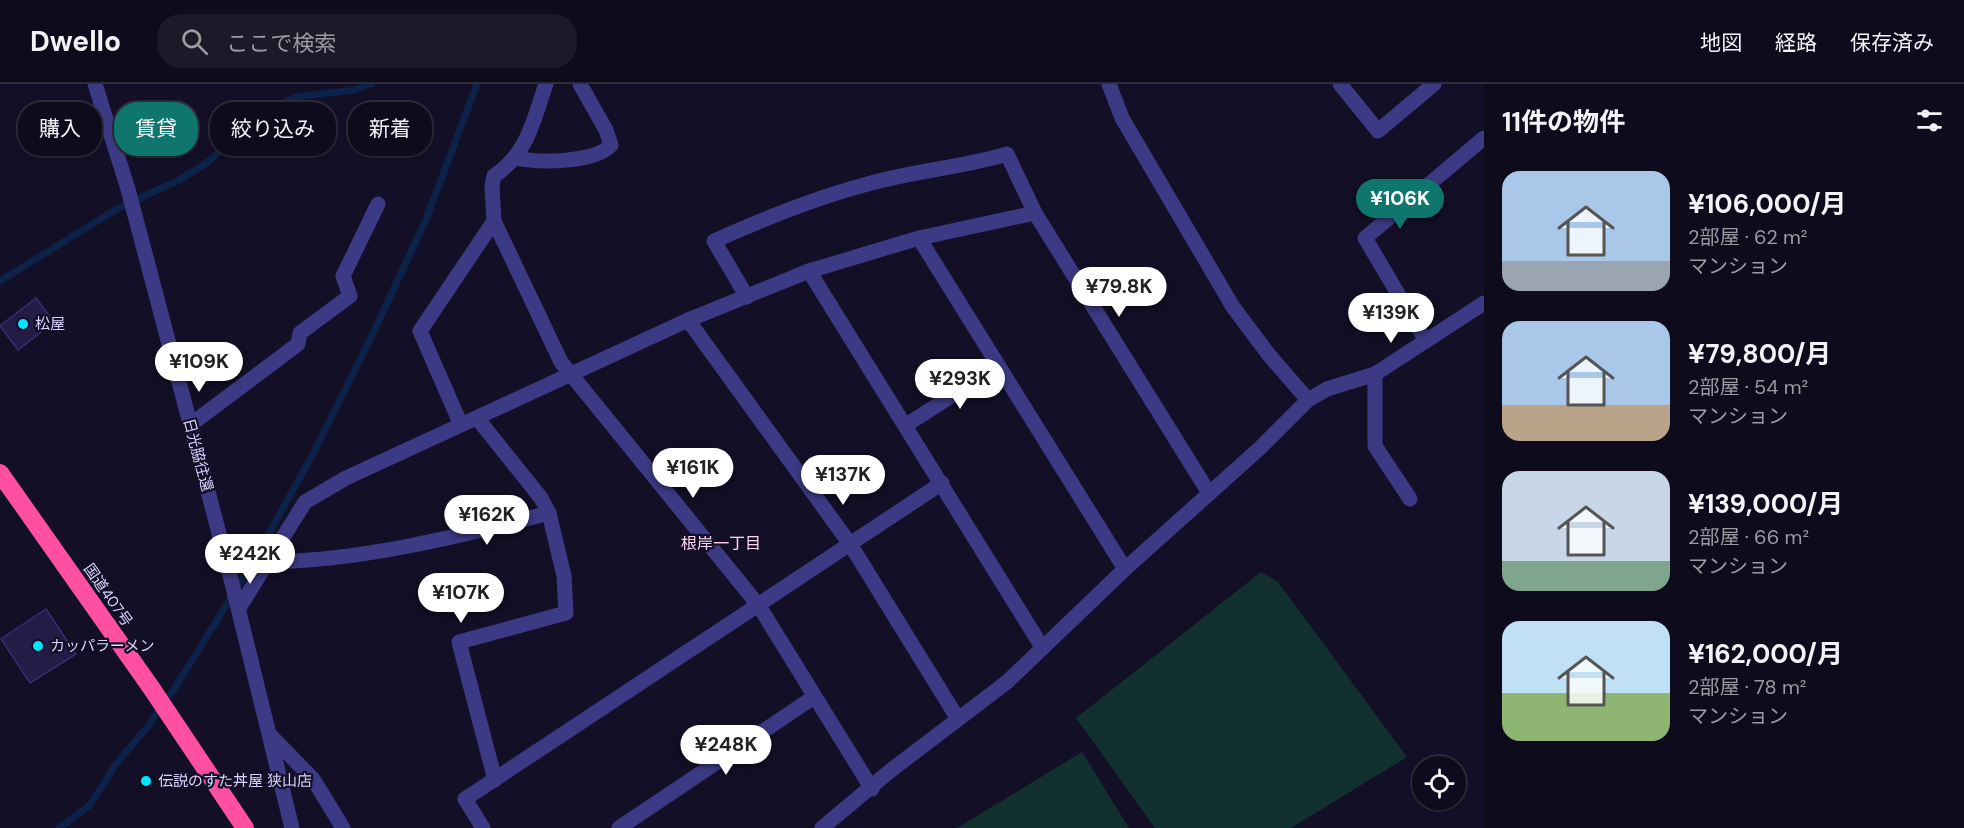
<!DOCTYPE html>
<html lang="ja">
<head>
<meta charset="utf-8">
<style>
	:root { --surface:#0e0b1c; --page:#1c1929; --text:#f1f3f6; --muted:#9b9ba3; --line:#2e2b3b; --accent:#0f766e }
	body { margin:0; font-family:"DM Sans","Noto Sans JP",sans-serif; background:var(--page); color:var(--text); height:100vh; display:flex; flex-direction:column; font-size:22px; white-space:nowrap }
	* { box-sizing:border-box; margin:0 }
	p { font-size:20px; color:var(--muted) }
	.icon { flex:none; width:33px; height:33px; fill:none; stroke:currentColor; stroke-width:2; stroke-linecap:round; stroke-linejoin:round }
	.map { position:relative; flex:1; overflow:hidden }
	.drawer { display:flex; flex-direction:column; background:var(--surface); width:480px }
	.drawer>* { flex:none }
	.banner { position:absolute; left:18px; top:18px; width:570px; height:54px; display:flex; gap:12px }
	.tools { position:absolute; left:1412px; top:672px; display:grid; gap:12px }
	.tools a { display:grid; place-items:center; width:54px; height:54px; border-radius:50%; background:var(--surface); box-shadow:0 2px 4px #0004,0 0 0 2px var(--line); font-size:30px }
	.price { position:absolute; translate:-50% -51px; padding:0 14px; border-radius:21px; background:#fff; color:#222; font-size:20px; line-height:39px; filter:drop-shadow(0 2px 3px #0008) }
	.price::after { content:''; position:absolute; left:50%; top:36px; width:18px; height:14px; margin-left:-9px; background:inherit; clip-path:polygon(0 0,100% 0,50% 100%) }
	.price.selected { background:var(--accent); color:#fff }
	ul { padding:0; list-style:none }
	li { display:flex; align-items:center; gap:18px; height:150px; padding:0 18px }
	li span { display:grid; place-items:center; flex:none; width:168px; height:120px; border-radius:18px; color:#555 }
	li>.icon { margin-inline-start:auto }
	span .icon { width:72px; height:72px; fill:#fffc; stroke-width:1 }
	li b { font-size:26px }
	h2 { display:flex; justify-content:space-between; align-items:center; height:72px; padding:0 18px; font-size:26px }
	.pill { padding:0 21px; border-radius:24px; background:var(--surface); box-shadow:0 2px 4px #0004,0 0 0 2px var(--line); font-size:21px; line-height:54px }
	.pill.selected { background:var(--accent); color:#fff }
	header { display:flex; align-items:center; gap:36px; box-sizing:border-box; height:84px; padding:0 30px; background:var(--surface); border-bottom:2px solid var(--line) }
	header strong { font-size:28px }
	nav { display:flex; gap:33px; margin-inline-start:auto; font-size:21px }
	.search { width:420px; height:54px; background:var(--page); display:flex; align-items:center; gap:15px; box-sizing:border-box; padding:0 21px; border-radius:24px; color:var(--muted); font-size:22px }
	main { display:flex; flex:1; min-height:0 }
	.map>svg:first-child { display:block }
	.green { fill:#12302f }
	.lines { fill:none; stroke-linecap:round; stroke-linejoin:round }
	.stream { stroke:#0c2248; stroke-width:7 }
	.building { fill:#241b47; stroke:#3b2d73; stroke-width:1.5 }
	.minor { stroke:#3d3a85; stroke-width:15 }
	.highway { stroke:#ff4fa3; stroke-width:18 }
	.poi-dot { fill:#00e5ff; stroke:#130f26; stroke-width:2 }
	.labels { text-anchor:middle; stroke-width:4.5; stroke-linejoin:round; paint-order:stroke }
	.poi-label { font-size:15px; fill:#d9d4ff; stroke:#130f26; text-anchor:start }
	.street-label { font-size:15px; fill:#d9d4ff; stroke:#130f26 }
	.neighbourhood-label { font-size:16px; fill:#ffd6f0; stroke:#130f26 }
</style>
</head>
<body>
<header>
<strong>Dwello</strong>
<div class="search"><svg class="icon" aria-label="search" viewBox="0 0 24 24"><circle cx="10" cy="10" r="6"/><path d="M15 15l6 6"/></svg>ここで検索</div>
<nav><a>地図</a><a>経路</a><a>保存済み</a></nav>
</header>
<main>
<div class="map">
<svg width="1484" height="744" viewBox="0 0 1484 744">
	<rect width="100%" height="100%" fill="#130f26"/>
	<g class="green">
		<path d="M1261,488L1278,498L1407,673L1291,744H1155L1076,634Z"/>
		<path d="M1082,668L1129,744H957Z"/>
	</g>
	<g class="lines">
		<g class="stream">
			<path d="M0,197L117,125L181,95L208,78L261,28L297,13L354,6L371,0"/>
			<path d="M59,744L90,721L116,680L148,642L178,599L256,473L314,368L374,247L425,138L477,0"/>
		</g>
	</g>
	<g class="building">
		<path d="M36,214L54,238L18,266L0,242Z"/>
		<path d="M46,525L76,570L30,599L1,555Z"/>
	</g>
	<g class="lines">
		<g class="minor">
			<path d="M95,0L128,105L229,487L292,744"/>
			<path d="M1109,0L1122,34L1233,223L1269,271L1308,316"/>
			<path d="M1340,0L1378,47L1434,0"/>
			<path d="M516,74C539,79 595,79 611,61L606,46L580,0"/>
			<path d="M494,137L561,278L759,522L872,705"/>
			<path d="M919,154L1125,485"/>
			<path d="M809,187L1042,563"/>
			<path d="M747,213L714,157C763,135 812,115 864,101C911,87 960,84 1007,70L1035,129L1209,409"/>
			<path d="M688,236L850,460L958,635"/>
			<path d="M1426,257L1365,154L1484,54"/>
			<path d="M1375,290V362L1410,415"/>
			<path d="M190,341L298,260L300,249L350,212L343,192L378,120"/>
			<path d="M461,341L420,247L494,137L492,102L494,92C528,69 533,37 546,0"/>
			<path d="M906,341L997,283"/>
			<path d="M269,478C359,477 462,452 549,429L541,414L477,334"/>
			<path d="M239,524L305,418L346,394L688,236L809,187L919,154L1035,129"/>
			<path d="M271,652L313,695L343,744"/>
			<path d="M495,696L459,558L566,529L564,492L549,429"/>
			<path d="M483,744L465,715L942,399"/>
			<path d="M619,744L814,613"/>
			<path d="M822,744L890,687L1007,598L1125,485L1260,364L1308,316L1327,305L1375,290L1484,219"/>
		</g>
		<path class="highway" d="M0,389L152,605L245,744"/>
	</g>
	<g class="poi-dot">
		<circle cx="23" cy="240" r="6"/>
		<circle cx="38" cy="562" r="6"/>
		<circle cx="146" cy="697" r="6"/>
	</g>
	<g class="labels">
		<g class="poi-label">
			<text x="35" y="245">松屋</text>
			<text x="50" y="567">カッパラーメン</text>
			<text x="158" y="702">伝説のすた丼屋 狭山店</text>
		</g>
		<g class="street-label">
			<text transform="translate(198 371) rotate(75)" y="5">日光脇往還</text>
			<text transform="translate(108 511) rotate(55)" y="5">国道407号</text>
		</g>
		<g class="neighbourhood-label">
			<text x="721" y="465">根岸一丁目</text>
		</g>
	</g>
</svg>
<div class="tools">
<a><svg class="icon" aria-label="locate" viewBox="0 0 24 24"><circle cx="12" cy="12" r="6"/><path d="M12 2v4M12 18v4M2 12h4M18 12h4"/></svg></a>
</div>
<b class="price selected" style="left:1400px;top:146px">¥106K</b>
<b class="price" style="left:1119px;top:234px">¥79.8K</b>
<b class="price" style="left:1391px;top:260px">¥139K</b>
<b class="price" style="left:199px;top:309px">¥109K</b>
<b class="price" style="left:960px;top:326px">¥293K</b>
<b class="price" style="left:693px;top:415px">¥161K</b>
<b class="price" style="left:843px;top:422px">¥137K</b>
<b class="price" style="left:487px;top:462px">¥162K</b>
<b class="price" style="left:250px;top:501px">¥242K</b>
<b class="price" style="left:461px;top:540px">¥107K</b>
<b class="price" style="left:726px;top:692px">¥248K</b>
<div class="banner">
<a class="pill">購入</a>
<a class="pill selected">賃貸</a>
<a class="pill">絞り込み</a>
<a class="pill">新着</a>
</div>
</div>
<section class="drawer">
<h2>11件の物件<svg class="icon" aria-label="filters" viewBox="0 0 24 24"><path d="M4 7h16M4 17h16"/><circle cx="9" cy="7" r="2"/><circle cx="15" cy="17" r="2"/></svg></h2>
<ul>
<li><span style="background:linear-gradient(#a9c7e8 75%,#9aa5b1 0)"><svg class="icon" aria-label="home" viewBox="0 0 24 24"><path d="M3 11l9-7 9 7M6 9v11h12V9"/></svg></span><div><b>¥106,000/月</b><p>2部屋 · 62 m²</p><p>マンション</p></div></li>
<li><span style="background:linear-gradient(#a9c7e8 70%,#b9a48a 0)"><svg class="icon" aria-label="home" viewBox="0 0 24 24"><path d="M3 11l9-7 9 7M6 9v11h12V9"/></svg></span><div><b>¥79,800/月</b><p>2部屋 · 54 m²</p><p>マンション</p></div></li>
<li><span style="background:linear-gradient(#c9d6e8 75%,#7fa58c 0)"><svg class="icon" aria-label="home" viewBox="0 0 24 24"><path d="M3 11l9-7 9 7M6 9v11h12V9"/></svg></span><div><b>¥139,000/月</b><p>2部屋 · 66 m²</p><p>マンション</p></div></li>
<li><span style="background:linear-gradient(#bfe0f5 60%,#8fb573 0)"><svg class="icon" aria-label="home" viewBox="0 0 24 24"><path d="M3 11l9-7 9 7M6 9v11h12V9"/></svg></span><div><b>¥162,000/月</b><p>2部屋 · 78 m²</p><p>マンション</p></div></li>
</ul>
</section>
</main>
</body>
</html>
